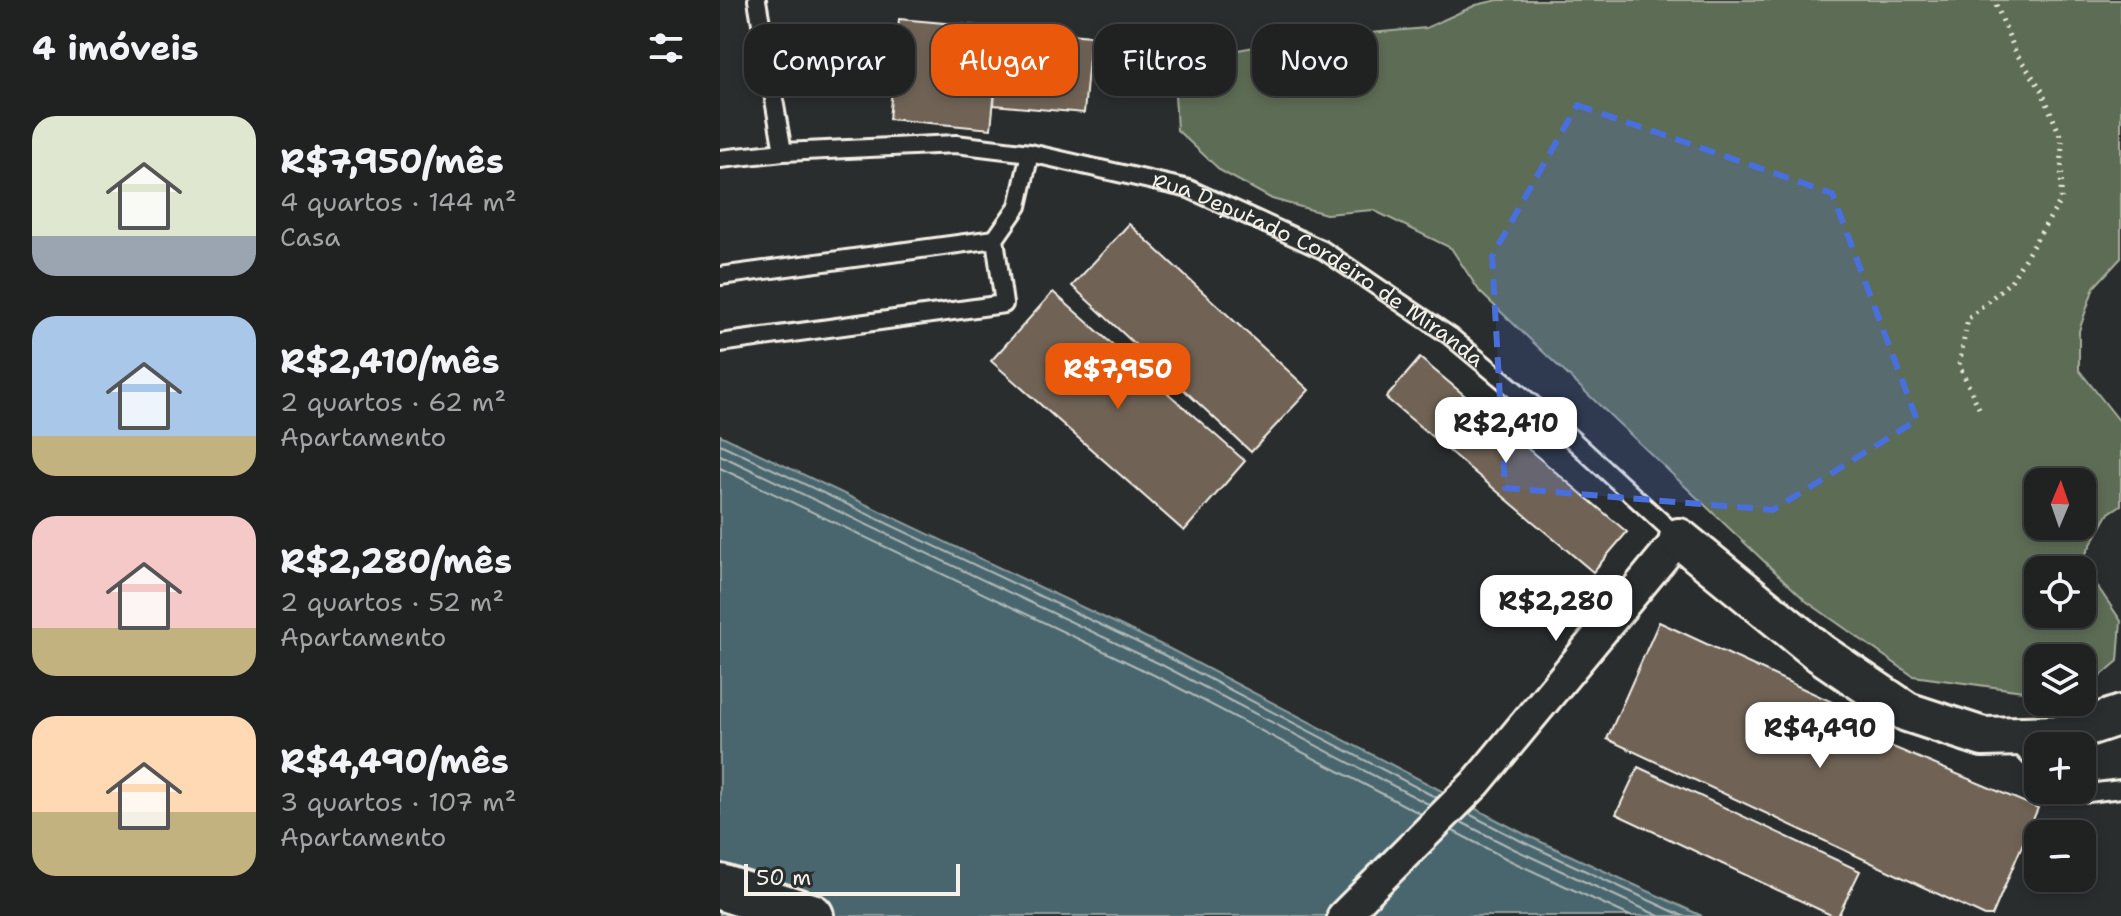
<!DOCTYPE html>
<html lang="pt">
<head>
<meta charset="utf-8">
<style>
	:root { --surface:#202222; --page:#2d2f2f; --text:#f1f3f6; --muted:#a2a4a5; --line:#3d3f40; --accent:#ea580c }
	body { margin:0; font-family:"Shantell Sans",sans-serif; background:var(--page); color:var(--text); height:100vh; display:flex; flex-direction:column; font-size:30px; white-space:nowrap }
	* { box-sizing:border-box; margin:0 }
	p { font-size:26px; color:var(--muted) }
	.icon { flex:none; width:44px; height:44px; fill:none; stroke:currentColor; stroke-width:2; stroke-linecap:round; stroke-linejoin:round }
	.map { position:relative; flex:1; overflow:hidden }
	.panel { display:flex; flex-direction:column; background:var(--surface); width:720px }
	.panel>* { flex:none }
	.guide { position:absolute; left:24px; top:24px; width:760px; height:72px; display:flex; gap:16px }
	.needle { width:52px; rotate:2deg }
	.tools { position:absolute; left:1304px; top:468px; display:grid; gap:16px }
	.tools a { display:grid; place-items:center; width:72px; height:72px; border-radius:16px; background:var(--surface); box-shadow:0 4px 12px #0003,0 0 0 2px var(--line); font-size:40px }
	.scale { position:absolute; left:24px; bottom:20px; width:216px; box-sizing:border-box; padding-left:8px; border:4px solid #f4f1e8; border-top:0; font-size:22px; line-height:28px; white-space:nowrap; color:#f4f1e8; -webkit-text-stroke:6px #2a2d2e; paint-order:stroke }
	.price { position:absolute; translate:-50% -68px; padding:0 18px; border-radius:16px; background:#fff; color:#222; font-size:26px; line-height:52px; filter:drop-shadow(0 2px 4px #0008) }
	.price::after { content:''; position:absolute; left:50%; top:48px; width:24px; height:18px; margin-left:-12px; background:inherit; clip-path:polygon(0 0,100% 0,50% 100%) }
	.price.active { background:var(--accent); color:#fff }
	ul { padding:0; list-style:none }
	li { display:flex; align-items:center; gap:24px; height:200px; padding:0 32px }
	li span { display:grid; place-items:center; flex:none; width:224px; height:160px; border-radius:24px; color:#555 }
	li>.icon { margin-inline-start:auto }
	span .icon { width:96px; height:96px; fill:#fffc; stroke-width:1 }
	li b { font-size:34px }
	h2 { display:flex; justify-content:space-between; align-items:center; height:96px; padding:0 32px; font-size:34px }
	.chip { padding:0 28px; border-radius:24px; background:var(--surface); box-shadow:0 4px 12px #0003,0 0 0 2px var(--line); font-size:28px; line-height:72px }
	.chip.active { background:var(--accent); color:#fff }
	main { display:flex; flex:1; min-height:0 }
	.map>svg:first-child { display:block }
	.green { fill:#5d6c54; stroke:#a8ae9e; stroke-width:2; fill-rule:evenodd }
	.water { fill:#4a666e; stroke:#8e9e9f; stroke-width:2 }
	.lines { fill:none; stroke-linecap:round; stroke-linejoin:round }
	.shore { stroke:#b0b9b7; stroke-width:2 }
	.building { fill:#6f6456; stroke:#f4f1e8; stroke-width:2 }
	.service-casing { stroke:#f4f1e8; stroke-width:22 }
	.minor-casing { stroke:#f4f1e8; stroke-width:36 }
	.tertiary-casing { stroke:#f4f1e8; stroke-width:44 }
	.motorway-casing { stroke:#f4f1e8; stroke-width:50 }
	.path { stroke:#f4f1e8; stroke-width:5; stroke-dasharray:2 6; stroke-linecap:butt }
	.service { stroke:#2a2d2e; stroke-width:16 }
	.minor { stroke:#2a2d2e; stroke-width:30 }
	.tertiary { stroke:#2a2d2e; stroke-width:38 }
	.motorway { stroke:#2a2d2e; stroke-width:44 }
	.marked { fill:#486fdb; fill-opacity:0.2; stroke:#486fdb; stroke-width:6; stroke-dasharray:16 10; stroke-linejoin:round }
	.labels { text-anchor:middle; stroke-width:6; stroke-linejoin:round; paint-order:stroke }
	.street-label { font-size:22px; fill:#f4f1e8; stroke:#2a2d2e }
</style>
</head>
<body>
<main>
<section class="panel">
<h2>4 imóveis<svg class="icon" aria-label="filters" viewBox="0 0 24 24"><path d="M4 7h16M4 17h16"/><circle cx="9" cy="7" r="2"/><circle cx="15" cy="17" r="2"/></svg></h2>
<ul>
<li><span style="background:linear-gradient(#dfe7d0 75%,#9aa5b1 0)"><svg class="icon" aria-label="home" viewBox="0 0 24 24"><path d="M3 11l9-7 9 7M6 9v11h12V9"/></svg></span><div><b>R$7,950/mês</b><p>4 quartos · 144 m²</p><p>Casa</p></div></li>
<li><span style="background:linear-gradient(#a9c7e8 75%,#c2b280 0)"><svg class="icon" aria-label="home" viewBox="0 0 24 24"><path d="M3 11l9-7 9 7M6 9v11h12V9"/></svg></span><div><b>R$2,410/mês</b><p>2 quartos · 62 m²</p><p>Apartamento</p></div></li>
<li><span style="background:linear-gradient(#f6c9c9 70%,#c2b280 0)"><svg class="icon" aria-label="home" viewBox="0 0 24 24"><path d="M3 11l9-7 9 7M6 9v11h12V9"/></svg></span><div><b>R$2,280/mês</b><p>2 quartos · 52 m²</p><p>Apartamento</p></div></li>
<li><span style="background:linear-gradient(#ffd9b3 60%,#c2b280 0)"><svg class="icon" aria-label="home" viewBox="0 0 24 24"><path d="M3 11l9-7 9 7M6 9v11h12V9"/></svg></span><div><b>R$4,490/mês</b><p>3 quartos · 107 m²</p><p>Apartamento</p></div></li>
</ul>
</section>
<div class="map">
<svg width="1401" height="916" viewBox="0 0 1401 916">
	<rect width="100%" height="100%" fill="#2a2d2e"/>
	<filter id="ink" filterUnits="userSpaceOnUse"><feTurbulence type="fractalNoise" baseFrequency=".0125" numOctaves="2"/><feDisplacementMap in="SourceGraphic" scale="16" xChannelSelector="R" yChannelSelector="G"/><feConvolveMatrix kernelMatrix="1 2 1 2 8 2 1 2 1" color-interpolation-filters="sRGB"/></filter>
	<g filter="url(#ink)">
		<path class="green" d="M778,0H1401V258L1374,287L1359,331V370L1401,423V505L1389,513L1361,562L1401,621L1398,661L1376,680L1362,686V658H1318V693L1193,676L1086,601L760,292L731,248L653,210L606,214L552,199L501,171L457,130L455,95L490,55L573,40L706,28L756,5ZM1318,482H1362V526H1318ZM1318,570H1362V614H1318Z"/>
		<path class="water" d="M0,435L448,648L804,834L982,916H0Z"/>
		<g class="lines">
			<g class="shore">
				<path d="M0,444L444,655L717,798"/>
				<path d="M0,455L440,664L710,805"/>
				<path d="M0,468L434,675L701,814"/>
				<path d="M749,814L801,841L963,916"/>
				<path d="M741,822L796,850L939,916"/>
				<path d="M733,831L791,861L910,916"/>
			</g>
		</g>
		<g class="building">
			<path d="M179,19L281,28L271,129L169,119Z"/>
			<path d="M281,28L371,36L364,113L274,105Z"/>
			<path d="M409,224L589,390L531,452L352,286Z"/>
			<path d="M333,292L525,461L464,531L271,361Z"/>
			<path d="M700,358L907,532L873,572L666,398Z"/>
			<path d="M939,622L1149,719L1168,745L1318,808L1272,916H1265L887,739Z"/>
			<path d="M918,767L1140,871L1118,916H1113L896,814Z"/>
		</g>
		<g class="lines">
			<defs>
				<g id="service">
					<path d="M37,0L63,152"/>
					<path id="s1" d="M0,159L63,152L236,144L310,153L469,189L603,250L730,336L830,419L959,538"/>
					<path d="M0,276L275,239"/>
					<path d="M0,343L284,304L275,239L298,206L310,153"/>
					<path d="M1294,740L1318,765"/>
					<path d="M1360,790L1368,793L1401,789"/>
				</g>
				<path id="minor" d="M623,916L756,783L959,538"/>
				<path id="tertiary" d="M959,538L1100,653L1187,712L1263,737L1341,735L1401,715"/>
				<path id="motorway" d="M0,887L91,916"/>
			</defs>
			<use href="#service" class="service-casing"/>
			<use href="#minor" class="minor-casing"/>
			<use href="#tertiary" class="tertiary-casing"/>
			<use href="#motorway" class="motorway-casing"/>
			<path class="path" d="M1259,408L1239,365L1248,319L1291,281L1341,200L1342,140L1321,89L1296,53L1274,0"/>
			<use href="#service" class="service"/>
			<use href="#minor" class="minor"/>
			<use href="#tertiary" class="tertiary"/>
			<use href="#motorway" class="motorway"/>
		</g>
	</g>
	<path class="marked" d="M857,105L1112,193L1197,420L1053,510L785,488L772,256Z"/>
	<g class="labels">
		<g class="street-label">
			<text dy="8" stroke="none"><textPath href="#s1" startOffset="626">Rua Deputado Cordeiro de Miranda</textPath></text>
		</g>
	</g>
</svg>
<div class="tools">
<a><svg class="needle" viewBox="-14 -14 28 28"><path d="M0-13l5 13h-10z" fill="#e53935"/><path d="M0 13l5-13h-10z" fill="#a2a4a5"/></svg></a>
<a><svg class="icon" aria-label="locate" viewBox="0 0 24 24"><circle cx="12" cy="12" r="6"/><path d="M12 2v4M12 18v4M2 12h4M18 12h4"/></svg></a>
<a><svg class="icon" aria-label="layers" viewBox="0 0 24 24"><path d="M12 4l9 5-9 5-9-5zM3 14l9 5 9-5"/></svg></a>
<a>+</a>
<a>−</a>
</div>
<div class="scale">50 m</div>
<b class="price active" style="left:398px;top:411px">R$7,950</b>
<b class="price" style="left:786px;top:465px">R$2,410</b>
<b class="price" style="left:836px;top:643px">R$2,280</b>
<b class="price" style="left:1100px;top:770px">R$4,490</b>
<div class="guide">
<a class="chip">Comprar</a>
<a class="chip active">Alugar</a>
<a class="chip">Filtros</a>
<a class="chip">Novo</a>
</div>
</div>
</main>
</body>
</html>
